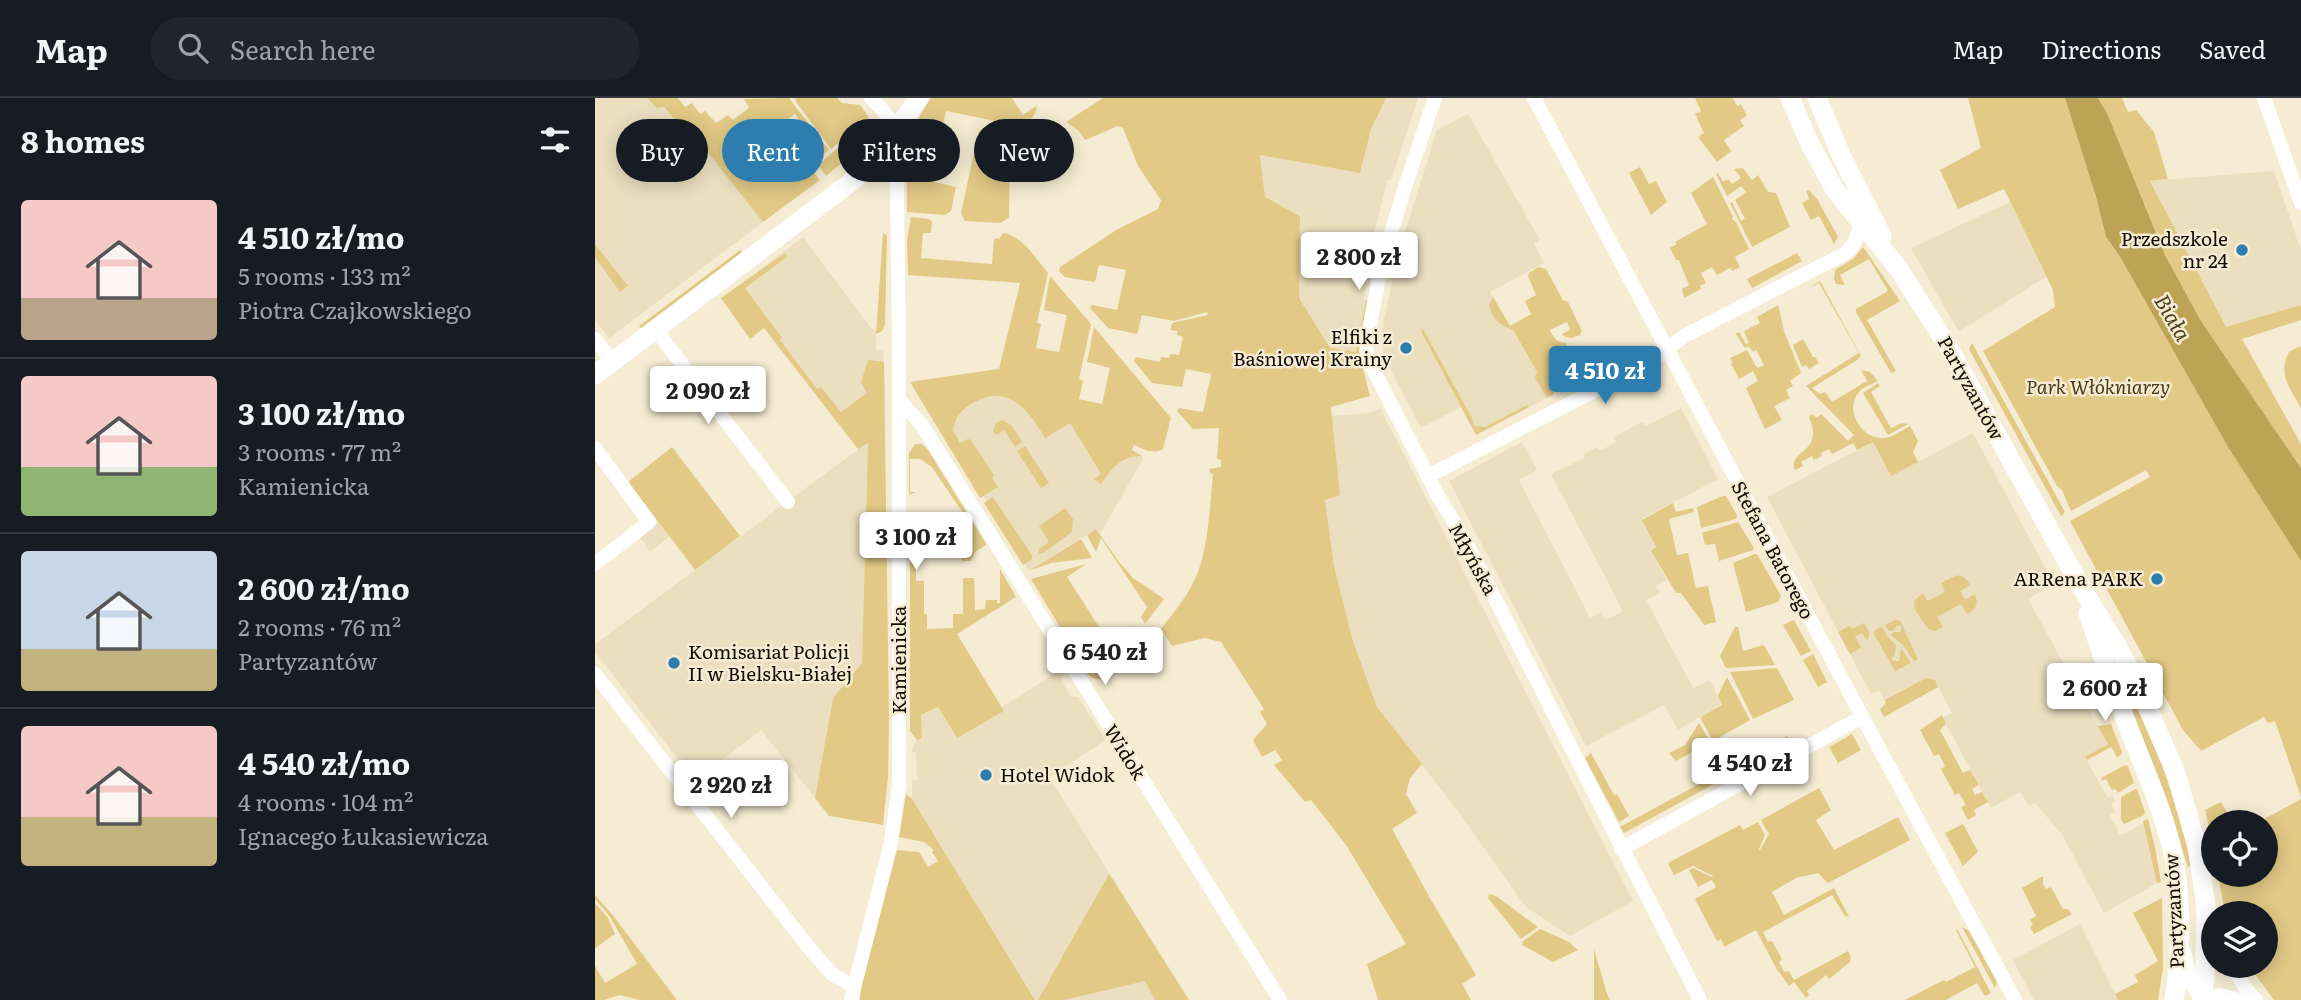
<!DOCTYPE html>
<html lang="en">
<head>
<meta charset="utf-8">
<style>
	:root { --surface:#171b24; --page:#20242c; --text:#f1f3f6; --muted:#9ea1a6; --line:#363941; --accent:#2d7eaf }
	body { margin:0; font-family:Literata,serif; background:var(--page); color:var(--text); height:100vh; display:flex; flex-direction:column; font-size:26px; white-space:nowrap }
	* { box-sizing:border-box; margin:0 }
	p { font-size:23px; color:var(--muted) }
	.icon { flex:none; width:38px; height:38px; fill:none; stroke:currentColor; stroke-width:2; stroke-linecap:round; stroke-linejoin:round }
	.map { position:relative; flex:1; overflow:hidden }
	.drawer { display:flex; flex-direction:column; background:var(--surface); width:595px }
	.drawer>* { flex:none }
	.guide { position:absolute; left:21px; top:21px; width:665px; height:63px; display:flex; gap:14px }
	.fabs { position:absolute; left:1606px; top:712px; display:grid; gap:14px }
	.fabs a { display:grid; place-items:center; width:77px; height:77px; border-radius:50%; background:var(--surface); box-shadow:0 4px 18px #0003; font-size:35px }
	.price { position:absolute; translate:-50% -60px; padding:0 16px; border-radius:7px; background:#fff; color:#222; font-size:23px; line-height:46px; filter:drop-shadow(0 2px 4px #0008) }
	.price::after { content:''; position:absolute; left:50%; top:42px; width:21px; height:16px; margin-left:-10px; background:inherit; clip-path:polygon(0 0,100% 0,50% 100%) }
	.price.active { background:var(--accent); color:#fff }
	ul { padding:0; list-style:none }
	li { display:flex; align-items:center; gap:21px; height:175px; padding:0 21px }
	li+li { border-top:2px solid var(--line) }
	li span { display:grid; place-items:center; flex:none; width:196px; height:140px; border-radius:7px; color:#555 }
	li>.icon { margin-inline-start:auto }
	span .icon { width:84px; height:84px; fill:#fffc; stroke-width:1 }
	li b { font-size:30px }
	h2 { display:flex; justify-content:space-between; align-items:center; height:84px; padding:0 21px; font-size:30px }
	.chip { padding:0 24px; border-radius:32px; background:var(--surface); box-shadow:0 4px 18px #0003; font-size:24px; line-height:63px }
	.chip.active { background:var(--accent); color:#fff }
	header { display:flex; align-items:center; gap:42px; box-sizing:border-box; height:98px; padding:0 35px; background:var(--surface); border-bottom:2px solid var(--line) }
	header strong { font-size:33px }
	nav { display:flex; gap:38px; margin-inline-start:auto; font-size:24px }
	.search { width:490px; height:63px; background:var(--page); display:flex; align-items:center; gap:18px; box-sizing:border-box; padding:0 24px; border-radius:38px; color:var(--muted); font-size:26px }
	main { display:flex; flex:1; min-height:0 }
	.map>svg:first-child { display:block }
	.built { fill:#ebdfc0 }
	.green { fill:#e2c986 }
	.water { fill:#bea255 }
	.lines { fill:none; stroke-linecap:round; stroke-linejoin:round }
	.street { stroke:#fff; stroke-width:14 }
	.secondary { stroke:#fff; stroke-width:19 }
	.poi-dot { fill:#2d7eaf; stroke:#f5ecd3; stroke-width:2.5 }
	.labels { text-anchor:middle; stroke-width:5; stroke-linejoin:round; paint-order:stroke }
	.poi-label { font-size:19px; fill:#110d06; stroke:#f5ecd3; text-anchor:end }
	.park-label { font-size:19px; font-style:italic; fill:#473a18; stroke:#f5ecd3 }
	.street-label { font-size:19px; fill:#110d06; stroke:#f5ecd3 }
	.water-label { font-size:21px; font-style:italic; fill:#493d1b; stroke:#f5ecd3 }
</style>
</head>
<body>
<header>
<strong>Map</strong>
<div class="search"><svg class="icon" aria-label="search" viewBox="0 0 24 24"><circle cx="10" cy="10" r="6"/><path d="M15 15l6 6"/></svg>Search here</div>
<nav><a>Map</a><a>Directions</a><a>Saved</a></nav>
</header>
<main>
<section class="drawer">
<h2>8 homes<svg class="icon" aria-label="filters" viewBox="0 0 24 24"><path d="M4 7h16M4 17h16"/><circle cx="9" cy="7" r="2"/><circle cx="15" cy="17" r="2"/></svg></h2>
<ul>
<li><span style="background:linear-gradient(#f6c9c9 70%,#b9a48a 0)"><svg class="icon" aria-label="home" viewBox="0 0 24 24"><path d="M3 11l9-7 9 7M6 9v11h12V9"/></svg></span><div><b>4 510 zł/mo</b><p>5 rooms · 133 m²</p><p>Piotra Czajkowskiego</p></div></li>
<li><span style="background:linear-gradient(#f6c9c9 65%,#8fb573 0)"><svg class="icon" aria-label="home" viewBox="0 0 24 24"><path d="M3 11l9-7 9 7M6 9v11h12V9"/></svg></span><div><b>3 100 zł/mo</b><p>3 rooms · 77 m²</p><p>Kamienicka</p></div></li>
<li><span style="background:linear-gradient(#c9d6e8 70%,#c2b280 0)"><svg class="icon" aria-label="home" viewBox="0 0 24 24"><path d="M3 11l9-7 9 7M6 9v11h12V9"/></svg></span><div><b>2 600 zł/mo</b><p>2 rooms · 76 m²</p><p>Partyzantów</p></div></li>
<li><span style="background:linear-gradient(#f6c9c9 65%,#c2b280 0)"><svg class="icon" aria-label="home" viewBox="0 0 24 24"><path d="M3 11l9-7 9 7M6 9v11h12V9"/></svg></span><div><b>4 540 zł/mo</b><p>4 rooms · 104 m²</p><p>Ignacego Łukasiewicza</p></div></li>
</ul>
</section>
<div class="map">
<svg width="1706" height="902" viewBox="0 0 1706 902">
	<rect width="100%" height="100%" fill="#f5ecd3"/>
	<g class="built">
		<path d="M0,0H61L105,53L110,50L168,124L14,240L0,222Z"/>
		<path d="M777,0H823L796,82H793L785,111L771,170L776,172L774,187L771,189L769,200L771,202L761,254L735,250L704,200L705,118L670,99L665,57L759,74Z"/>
		<path d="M873,16L945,142L939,146L949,165L895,194L942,274L941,280L952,300L881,337L866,309L826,330L789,259L786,234L805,150L842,32Z"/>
		<path d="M1679,73L1706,152V207L1631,230L1555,83Z"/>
		<path d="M1415,104L1451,179L1365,233L1361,229L1316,150Z"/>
		<path d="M208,139L276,230L281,233V251L288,253L290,292L242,324L139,191Z"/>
		<path d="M404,271L547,358L548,361L505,436L501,431L434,473L319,283Z"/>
		<path d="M785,310L1038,803L975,838L931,809L862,712L782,609L758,543L739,468L730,401L745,397L737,318L775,315Z"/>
		<path d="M1086,310L1123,381L1047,421L1061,450L1056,453L1072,482L1061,488L1065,495L1051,502L1098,590L1115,582L1127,606L1083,632L1069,607L991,648L854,383L927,344L942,372L924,382L995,520L1006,514L1011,522L1028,513L956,376L990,360L989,356L1002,349L1005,353L1016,347L1021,344L1019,339L1047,324L1051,328Z"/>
		<path d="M1378,335L1459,486L1433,501L1513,646L1490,659L1513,700L1517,698L1520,703L1516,706L1520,714L1514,718L1518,725L1520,726L1524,736L1527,737L1549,725L1562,785L1509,815L1467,736L1440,705L1434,708L1425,694L1396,710L1348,620L1357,615L1343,589L1289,619L1285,611L1291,605L1284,592L1276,596L1172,399L1278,344L1296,378Z"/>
		<path d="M273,344L267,565L238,600L220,700L166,632L100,683L0,554V546Z"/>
		<path d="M64,424L75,438L55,454L44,439Z"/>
		<path d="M467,571L469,574L466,582L476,599H483L511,642L454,679L594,902H440L317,701V682H322L321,655L316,653L322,642L327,640L326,617L343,609L362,640L409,613L407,609Z"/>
		<path d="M1485,826L1523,902H1439L1418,862Z"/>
	</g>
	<g class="green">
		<path d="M52,0H83L90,9L97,5L105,16L110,13L121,25L133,17L138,22L154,10L149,1L194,0L234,52L221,63L215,58L225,50L200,16L173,36L199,69L209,62L225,82L168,124L110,51L106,53L69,9L62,10Z"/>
		<path d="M200,0H242L247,5L265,7L274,20L236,51L201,4Z"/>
		<path d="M336,0H417L428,17L441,8L442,10C438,22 431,26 420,27L351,13L335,83L361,89L356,113L350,117L312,114C312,69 308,39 336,0Z"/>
		<path d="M508,0H791L776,31L765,75L665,57L670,99L705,118L704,200L735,250L761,254L771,202L773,203L764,255L775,298L736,309L745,397L730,402L739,468L758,543L782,609L827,666L815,680L811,696L822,715L797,731L836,802L881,877L867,886L876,902H783L772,866L811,846L751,747L716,702L710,704L679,667L687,662L680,652L667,659L658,642L672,626L665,614L669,611L626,544L610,540L577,548L566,531C577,516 590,502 598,485C613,458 615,407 618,376H616L614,371L626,369V362L622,361L624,330L598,331L582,313L584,310L608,314L616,276L591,271L587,289L557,285L539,263L541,259L565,264L566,259L574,260L576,256L584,257L588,239L582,237V233L576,232L577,225L613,217L612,214L579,223L547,217L542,236L513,230L495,210L497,207L522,212L531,172L504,167L500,184L470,179L464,173L465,169L523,131L563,111L566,102L543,68L528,30L523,28L490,42L484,33L471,24Z"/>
		<path d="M1100,0H1138L1142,8L1146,6L1152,18L1145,22L1149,28L1129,42L1136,53L1122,64L1103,39L1109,35L1100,16L1106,13Z"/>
		<path d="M1373,0H1470L1501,99L1511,139L1524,157L1633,349L1706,463V699L1680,623L1673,625L1669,619L1606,653L1588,632L1475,423L1555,379L1551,372L1476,413L1467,392L1462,388L1388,253L1460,209L1458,192L1409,91L1363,111L1345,72L1386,50Z"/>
		<path d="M1503,0H1527L1533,14L1541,12L1559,34L1573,81L1555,83L1631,229L1706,207V222L1647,241L1706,346V370L1606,223L1570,157L1512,15Z"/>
		<path d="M274,23L278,30L276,41L231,78L223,67Z"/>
		<path d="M391,29L410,35L415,42L414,119L406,125L370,123L366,115L383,36L385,32Z"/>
		<path d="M1045,69L1054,86L1061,83L1072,104L1056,117L1034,75Z"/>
		<path d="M1148,70L1157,82L1163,77L1173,94L1181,95L1195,129L1157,149L1135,105L1137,104L1146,123L1150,121L1140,102L1151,94L1146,88L1132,98L1121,76L1123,75L1128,84L1133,81L1137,86L1146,80L1139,71Z"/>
		<path d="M1118,79L1138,119L1137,121L1141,124L1154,151L1140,159L1145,169L1137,173L1135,170L1122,177L1117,169L1106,175L1111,185L1105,188L1106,191L1089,200L1087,191L1094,187L1084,162H1081L1075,150L1082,146L1080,144L1112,126L1096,95Z"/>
		<path d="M1214,92L1222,101L1243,139L1239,146L1224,118L1216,122L1207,105L1214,101L1211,93Z"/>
		<path d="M316,119L334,121L337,124L336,135H328L326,160L397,166L399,141L405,140L408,135C428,138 440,160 453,175L442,225L446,226L441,250L464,254L472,217L449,212L455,178L496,226L484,281L488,283L484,301L507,306L515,270L492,264L499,229L576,320L568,351C559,357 548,351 539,347L537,352L547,358C527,357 516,371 506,386L499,381L506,376L475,325L450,340C433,311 412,284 376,306C365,313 360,320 358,332L365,345L373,341L376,342L399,377L397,380L403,389L385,400L315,284L404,271L425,185L313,177L312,142Z"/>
		<path d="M288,135L292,138L290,227L287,233L281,236Z"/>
		<path d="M0,146L33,188L25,194L0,159Z"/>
		<path d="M1268,149L1305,203L1272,222L1301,273L1296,275L1261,214V211L1293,193L1274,161L1245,177L1250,187L1241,186L1239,181L1240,172L1258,161Z"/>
		<path d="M145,152L148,155L47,231L44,228Z"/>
		<path d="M190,155L192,159L150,190L187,240L185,242L222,291L226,289L246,314L272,295L266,284L273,262L289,264L294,620L293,678L288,727L234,718L220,700L238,600L267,565L273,345L263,351L169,230L155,241L126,200Z"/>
		<path d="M1202,155L1207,163L1157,190L1152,181Z"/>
		<path d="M943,169L951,171L968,202L973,204L987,233L985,237L977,240L970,239L967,236L975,232L972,224L955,232C958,240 962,244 971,245L974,258L971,264L955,275L959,282L953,285L959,296L952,300L940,280L942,274L918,232C905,228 897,220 894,207L898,199L915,228L936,216L930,203L941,197L933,178L934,175Z"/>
		<path d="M1225,183L1266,258L1262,262L1217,290L1225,296L1230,294L1237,304L1272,283L1266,272L1275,274L1283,283C1277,286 1268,289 1264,294C1248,312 1268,343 1290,340C1299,339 1307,332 1315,328L1323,343L1318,354L1323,364L1296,378L1278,344L1262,352L1258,345L1237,356L1234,351L1226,355L1227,358L1219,362L1217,358L1206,364L1208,368L1200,372C1192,352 1230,356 1214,319L1217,316L1222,320L1226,316L1253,343L1259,337L1211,288L1264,255L1224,185L1214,190Z"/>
		<path d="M1183,207L1189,233L1206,275L1195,283L1198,288L1191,292L1195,300L1179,308L1187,322L1170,331L1151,290L1163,283L1158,273L1144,281L1136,266L1138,265L1135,260L1152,252L1162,270L1169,267L1161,252L1158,254L1154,248L1150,250L1141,236L1144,234L1151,246L1154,245L1149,233L1165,225L1162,219Z"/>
		<path d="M828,231L877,320L879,328L890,329L932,307L934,309L881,337L826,233Z"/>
		<path d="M1208,241L1218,259H1220L1224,265L1214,271L1211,267L1207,269L1198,247Z"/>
		<path d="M1377,245L1470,414L1466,418L1374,251Z"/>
		<path d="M1705,248L1706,250V310C1695,291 1682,275 1694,254Z"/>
		<path d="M1283,285L1285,288L1276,294L1296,330L1307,325L1313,326L1293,337L1268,295Z"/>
		<path d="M408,322L417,328L427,344L420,349L409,332L401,337L398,333L401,325Z"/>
		<path d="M320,346H327L333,352L390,444L391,447L380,454L376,463H367V430L378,429L336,368L325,361H315V394H321L314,397V355Z"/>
		<path d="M430,348L454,385L446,390L422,353Z"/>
		<path d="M77,349L145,438L100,472L33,384Z"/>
		<path d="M1128,398H1131L1142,417L1141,421L1106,430L1102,409Z"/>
		<path d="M398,399L437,457V461L428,467L389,405Z"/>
		<path d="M1078,405L1081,414L1098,410L1099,414L1074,421L1082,457L1093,455L1101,490L1113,488L1121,524L1109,527L1086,495H1081L1056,453L1061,449L1047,422Z"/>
		<path d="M470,410L478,421L477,434L448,455L444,456V451L454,444L444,428Z"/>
		<path d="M1143,424L1159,450L1158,452L1124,463L1120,446L1110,447L1107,435Z"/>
		<path d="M501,431L524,464L538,480L569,501L550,526L546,519L552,509L506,440L501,454L492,437Z"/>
		<path d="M486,441L497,460L456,465L434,473Z"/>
		<path d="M1160,456H1162L1186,498L1183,504L1151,514L1138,465Z"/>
		<path d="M315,458H321V483H329V516H332V531L358,530V516H368V480H379L380,512L390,511L391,502H402V505H405V471L421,499L362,536L409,613L362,640L343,609L326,617L327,640L322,642L315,633Z"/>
		<path d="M491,466L472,479L513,543L536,528L544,538C536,547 516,579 505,581C499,582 498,580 494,577L436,481Z"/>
		<path d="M1360,478C1367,476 1371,480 1375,487L1365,493L1370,502L1380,496C1384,506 1381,512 1372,516L1366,506L1342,519L1348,529L1340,533L1333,531L1320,512L1319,503L1328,495L1333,503L1350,494L1346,485Z"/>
		<path d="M1199,522L1216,553L1206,558L1188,527Z"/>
		<path d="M1300,522L1305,523L1323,561L1319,563L1309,548L1296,537L1299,534H1306V528L1302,527L1299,532L1294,533L1290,527Z"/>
		<path d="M1269,525L1274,534V539L1272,542L1267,535L1260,538L1266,550L1255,556L1243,534L1254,528L1257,531Z"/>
		<path d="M1140,529H1143L1148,553L1169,547L1180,567L1131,570L1125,558Z"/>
		<path d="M1287,529L1292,538L1301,547L1300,556L1297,560L1298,563H1304L1306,550L1316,565L1300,573L1279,536L1280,532Z"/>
		<path d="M1514,551C1548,618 1583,694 1596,768L1593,769L1568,693Z"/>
		<path d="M1218,556L1232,584L1223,589L1208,562Z"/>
		<path d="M1182,570L1199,602L1158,621L1135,574Z"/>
		<path d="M1132,579L1155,622L1118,643L1106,621L1107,618L1127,607L1123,597Z"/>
		<path d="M1331,580L1340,582L1343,589L1289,619L1285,611L1291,605L1290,602Z"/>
		<path d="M1347,617L1351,626L1345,632L1368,675L1375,672L1384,687L1377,691L1380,697L1387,694L1393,704L1379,712L1381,717L1373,722L1366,709L1371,707L1364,695L1360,697L1346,671L1350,668L1344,656L1339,658L1325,632Z"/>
		<path d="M1104,625L1115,644L1081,663L1074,655L1090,647Z"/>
		<path d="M1516,626L1527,654L1526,657L1522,659L1516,649L1492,662L1490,659L1513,646L1503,628Z"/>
		<path d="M1257,636L1266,652L1243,665L1234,649Z"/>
		<path d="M1192,638L1196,644L1029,735L1025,729Z"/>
		<path d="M996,655L1019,697L1022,696L1034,718L1024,724L990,660Z"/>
		<path d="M1530,667L1533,668L1539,685L1523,695L1521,691L1517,692L1511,681L1507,683L1506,680Z"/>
		<path d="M1224,690L1236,712L1221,722L1239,752L1303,719L1315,742L1233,785L1223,775L1201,780L1177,794L1189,817L1239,790L1254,819L1250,818L1237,797L1168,834L1173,844L1177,843L1187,861L1184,864L1189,874L1194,873L1199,882L1253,853L1256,859L1255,864L1234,881L1231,877L1212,893L1214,897L1211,900L1199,884L1194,888L1181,870L1161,832L1129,849L1126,841L1122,843L1100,801L1121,789L1117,782L1103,789L1094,772L1098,770L1117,779L1118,778L1098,768L1079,777L1073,765L1145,727L1148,732L1163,724L1170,737L1164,751L1165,752L1174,736L1166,722Z"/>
		<path d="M1540,691H1542L1550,714L1549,717L1529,726L1526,721V699Z"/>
		<path d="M311,696L317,701L440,902H265L266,890L302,752L324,754L333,769L343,763L337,754L339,752L329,744L304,739Z"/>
		<path d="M1706,701V902H1679L1654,868H1671V816L1630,815L1623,777H1671V724H1664Z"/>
		<path d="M1626,704L1638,724H1619V754L1610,712Z"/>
		<path d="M1553,721L1560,749L1566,784L1562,785L1548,723Z"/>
		<path d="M1368,726L1383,754L1368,768L1350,735Z"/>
		<path d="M514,776L520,785L594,902H560L550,883L469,902H443Z"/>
		<path d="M1448,778V786L1451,791L1456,789L1468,811H1473L1477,816L1439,836L1435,829L1438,827L1435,822L1441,818L1427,790Z"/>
		<path d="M894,796L901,798L943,829L926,841L893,800Z"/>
		<path d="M0,797L17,816L82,902H44L25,897L9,902H0V868L10,885L42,866L15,819L0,801Z"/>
		<path d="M1567,800L1568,871L1563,902H1523L1520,896L1543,884L1540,877L1563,863L1538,815Z"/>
		<path d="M0,805L13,820L20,836L0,850Z"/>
		<path d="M1367,829L1374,833L1402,884L1400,890Z"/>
		<path d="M945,831L974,844L983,852L958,864L927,847L928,843Z"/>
		<path d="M1362,831L1396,895L1390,898L1382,885L1351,902H1310L1349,882L1351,884L1380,869L1361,832Z"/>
		<path d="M999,851L1012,896L1015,902H999Z"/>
	</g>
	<path class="water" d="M1470,0H1503L1512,15L1570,157L1606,223L1706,370V463L1633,349L1524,157L1511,139L1501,99Z"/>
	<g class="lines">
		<g class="street">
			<path d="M276,0L304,30"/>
			<path d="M840,0L809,92L787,165L771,246L772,255L776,267L843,398L870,442L1105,902"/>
			<path d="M939,0L1263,611L1420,902"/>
			<path d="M1669,0L1706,105"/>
			<path d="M60,231L193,404"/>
			<path d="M0,241L18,264"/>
			<path d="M304,302L327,327L685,902"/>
			<path d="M0,350L54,424L0,466"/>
			<path d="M833,378L1056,264L1089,238L1249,156C1262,146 1263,138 1265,123"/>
			<path d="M0,576L215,851L237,876L258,888"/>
			<path d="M1026,751L1267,619"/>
			<path d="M1589,853L1596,885L1607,902"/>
			<path d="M1637,868L1649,888L1661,902"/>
			<path d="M256,902L296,744L304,687V244L302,91L300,70L289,50"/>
			<path d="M1609,902L1625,897L1645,902"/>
		</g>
		<g class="secondary">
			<path d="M1195,0L1215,46L1240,92L1303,170L1354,250L1485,487L1524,551L1543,588L1580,673L1602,748L1611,809L1610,875L1607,902"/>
			<path d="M1222,0L1246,57L1287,138"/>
			<path d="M0,277L256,84L278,64L324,0"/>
			<path d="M1493,515C1505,551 1517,586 1530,621C1546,663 1565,704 1576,747C1587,790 1587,859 1579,902"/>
		</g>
	</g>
	<g class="poi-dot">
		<circle cx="1647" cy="152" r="7"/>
		<circle cx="811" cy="250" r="7"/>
		<circle cx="1562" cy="481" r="7"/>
		<circle cx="79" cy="565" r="7"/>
		<circle cx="391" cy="677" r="7"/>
	</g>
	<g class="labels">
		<g class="poi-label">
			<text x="1633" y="148">Przedszkole<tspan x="1633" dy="22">nr 24</tspan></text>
			<text x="797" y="246">Elfiki z<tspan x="797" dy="22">Baśniowej Krainy</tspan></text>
			<text x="1548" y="488">ARRena PARK</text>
			<text x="93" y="561" text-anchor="start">Komisariat Policji<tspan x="93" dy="22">II w Bielsku-Białej</tspan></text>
			<text x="405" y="684" text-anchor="start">Hotel Widok</text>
		</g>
		<g class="park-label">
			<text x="1503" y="296">Park Włókniarzy</text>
		</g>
		<g class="street-label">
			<text transform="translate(1376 290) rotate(61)" y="7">Partyzantów</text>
			<text transform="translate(1178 452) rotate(62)" y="7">Stefana Batorego</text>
			<text transform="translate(878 461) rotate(61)" y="7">Młyńska</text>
			<text transform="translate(304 562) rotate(-90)" y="7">Kamienicka</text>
			<text transform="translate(530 654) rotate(58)" y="7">Widok</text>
			<text transform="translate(1579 813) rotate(-93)" y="7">Partyzantów</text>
		</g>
		<g class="water-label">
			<text transform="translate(1577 220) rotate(60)" y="7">Biała</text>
		</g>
	</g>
</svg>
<div class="fabs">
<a><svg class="icon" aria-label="locate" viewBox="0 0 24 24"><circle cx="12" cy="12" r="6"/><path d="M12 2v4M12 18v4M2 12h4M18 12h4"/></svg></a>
<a><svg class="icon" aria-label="layers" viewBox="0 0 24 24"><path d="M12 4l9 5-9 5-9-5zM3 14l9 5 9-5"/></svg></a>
</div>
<b class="price" style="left:764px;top:194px">2 800 zł</b>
<b class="price active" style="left:1010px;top:308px">4 510 zł</b>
<b class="price" style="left:113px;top:328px">2 090 zł</b>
<b class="price" style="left:321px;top:474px">3 100 zł</b>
<b class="price" style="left:510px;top:589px">6 540 zł</b>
<b class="price" style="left:1510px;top:625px">2 600 zł</b>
<b class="price" style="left:1155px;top:700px">4 540 zł</b>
<b class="price" style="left:136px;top:722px">2 920 zł</b>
<div class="guide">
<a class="chip">Buy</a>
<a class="chip active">Rent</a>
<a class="chip">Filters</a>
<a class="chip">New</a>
</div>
</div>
</main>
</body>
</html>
